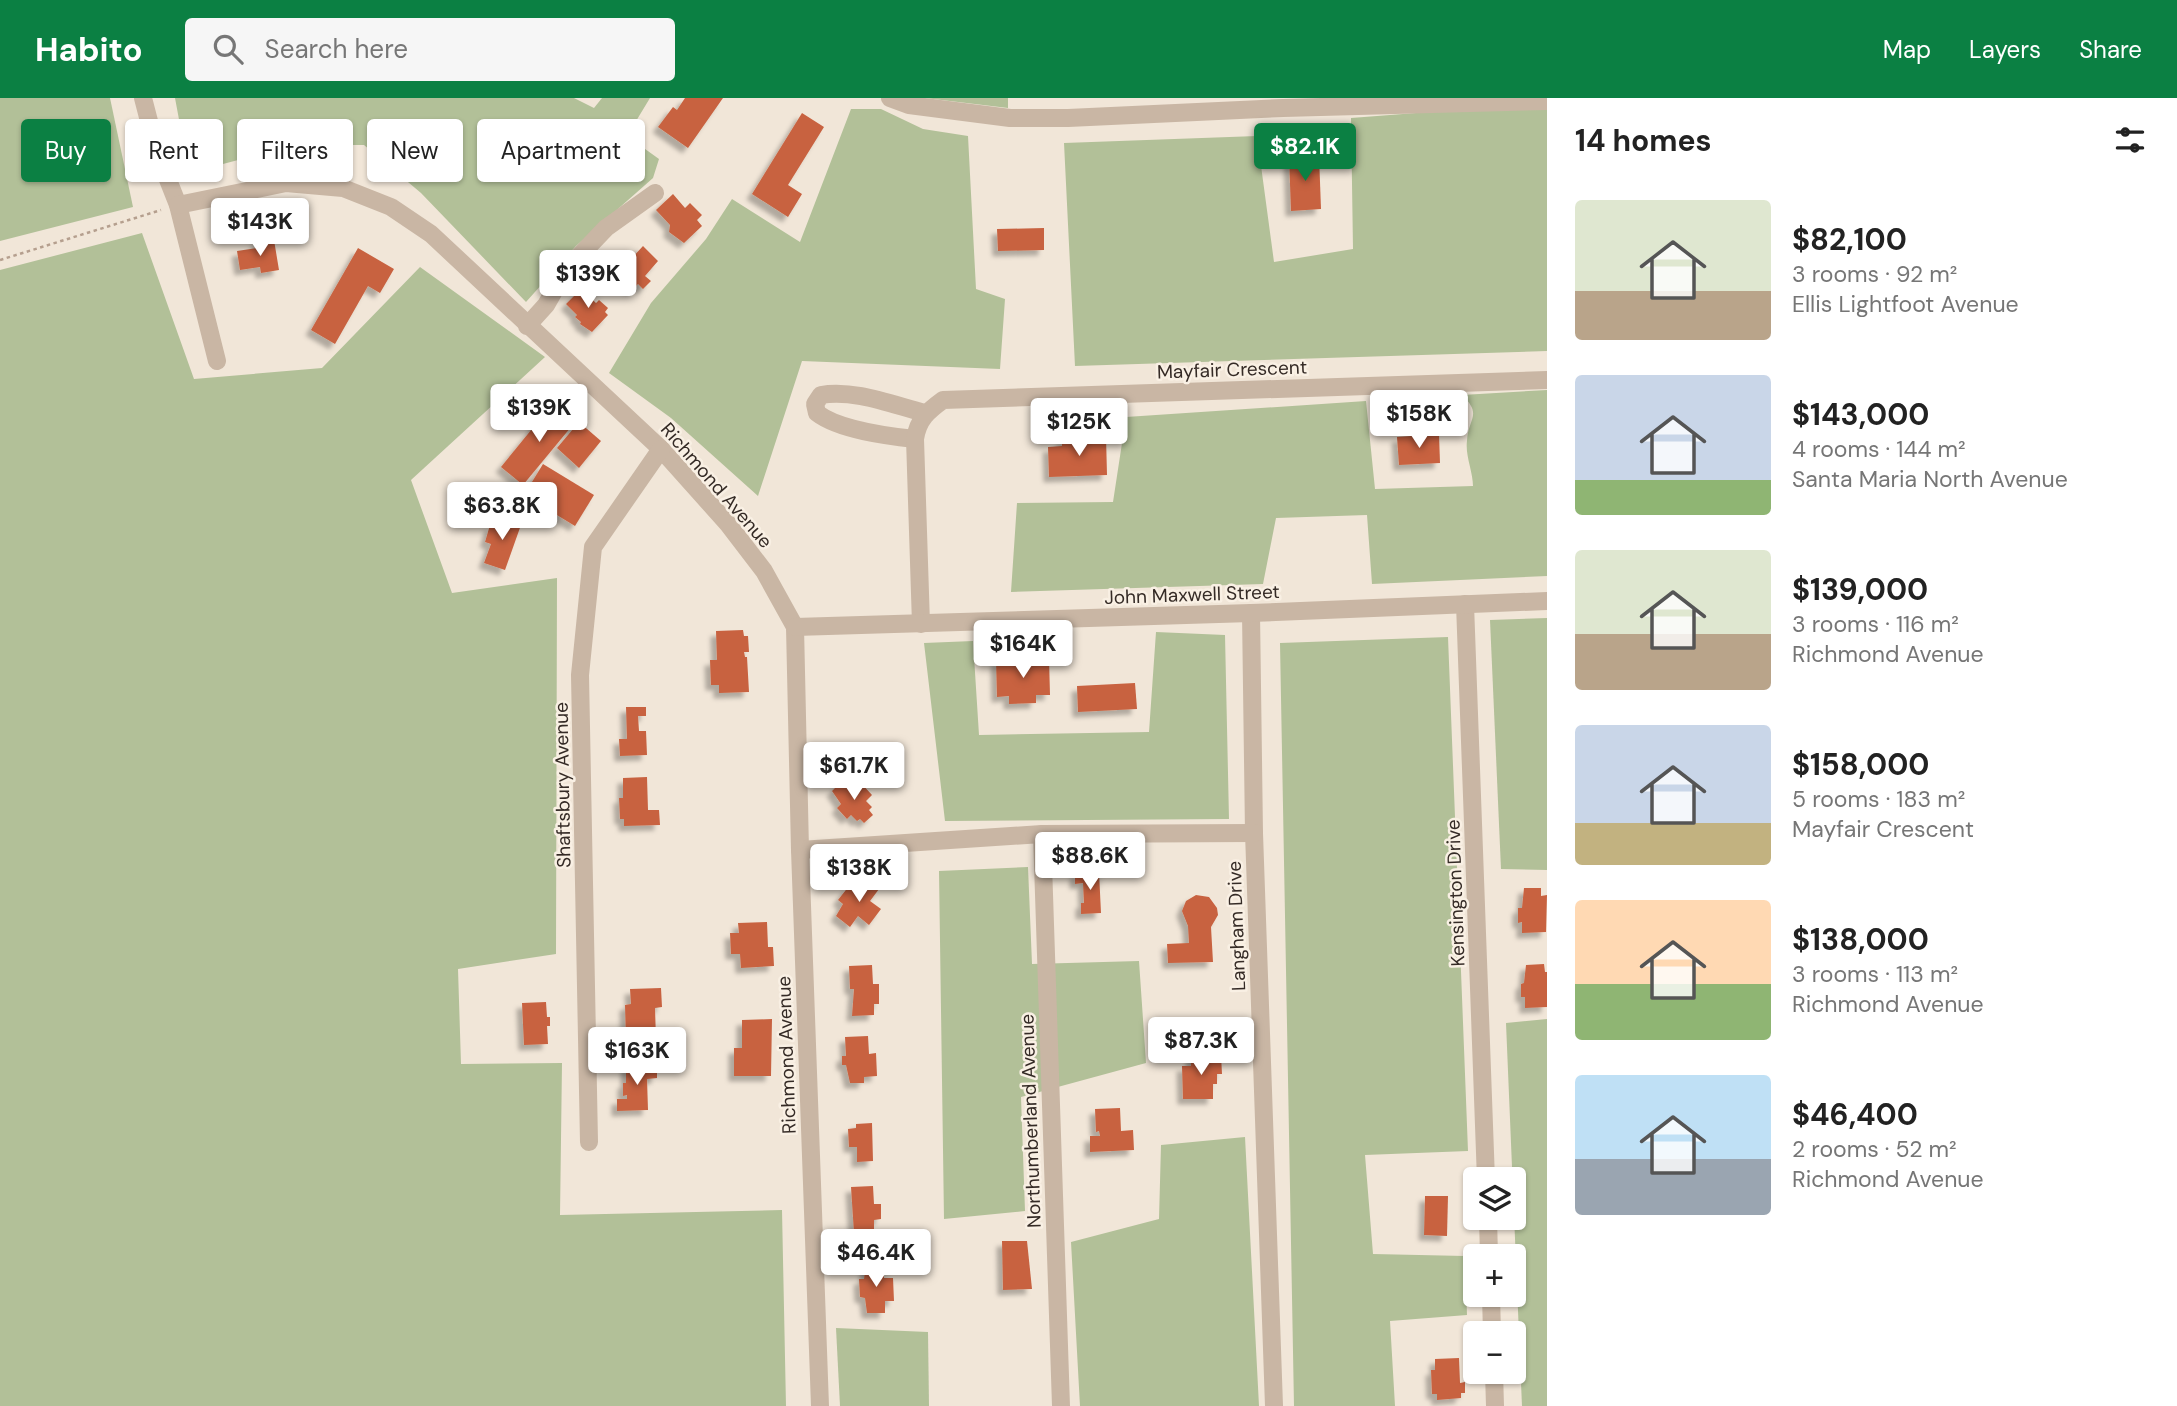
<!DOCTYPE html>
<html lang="en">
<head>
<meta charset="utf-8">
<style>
	:root { --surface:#fff; --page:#f6f6f6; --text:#222; --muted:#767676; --accent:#0b8043 }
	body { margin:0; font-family:"DM Sans",sans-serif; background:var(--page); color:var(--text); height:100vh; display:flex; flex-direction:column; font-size:26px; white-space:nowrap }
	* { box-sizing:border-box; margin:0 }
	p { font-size:23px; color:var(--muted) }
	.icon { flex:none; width:38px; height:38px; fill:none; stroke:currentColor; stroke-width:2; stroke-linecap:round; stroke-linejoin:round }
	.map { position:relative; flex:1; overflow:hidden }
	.panel { display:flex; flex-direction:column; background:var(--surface); width:630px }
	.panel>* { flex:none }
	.guide { position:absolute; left:21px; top:21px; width:665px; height:63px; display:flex; gap:14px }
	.controls { position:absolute; left:1463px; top:1069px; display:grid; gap:14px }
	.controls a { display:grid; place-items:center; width:63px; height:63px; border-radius:7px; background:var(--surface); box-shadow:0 2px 5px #0004; font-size:35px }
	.price { position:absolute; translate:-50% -60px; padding:0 16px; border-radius:7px; background:#fff; color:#222; font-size:23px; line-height:46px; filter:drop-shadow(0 2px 4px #0008) }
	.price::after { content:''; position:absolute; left:50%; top:42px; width:21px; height:16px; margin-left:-10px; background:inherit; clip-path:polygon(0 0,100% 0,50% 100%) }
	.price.current { background:var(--accent); color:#fff }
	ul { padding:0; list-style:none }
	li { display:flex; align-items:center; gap:21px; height:175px; padding:0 28px }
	li span { display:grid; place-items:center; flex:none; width:196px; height:140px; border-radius:7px; color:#555 }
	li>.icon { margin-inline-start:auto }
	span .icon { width:84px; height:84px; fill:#fffc; stroke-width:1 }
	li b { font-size:30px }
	h2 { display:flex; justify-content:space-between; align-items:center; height:84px; padding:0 28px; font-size:30px }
	.tag { padding:0 24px; border-radius:7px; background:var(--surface); box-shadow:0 2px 5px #0004; font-size:24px; line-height:63px }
	.tag.current { background:var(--accent); color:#fff }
	header { display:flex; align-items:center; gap:42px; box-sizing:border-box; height:98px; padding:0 35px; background:var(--accent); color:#fff }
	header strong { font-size:33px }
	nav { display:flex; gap:38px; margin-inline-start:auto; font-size:24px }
	.search { width:490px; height:63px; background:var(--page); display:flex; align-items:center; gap:18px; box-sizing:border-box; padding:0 24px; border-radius:7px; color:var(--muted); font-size:26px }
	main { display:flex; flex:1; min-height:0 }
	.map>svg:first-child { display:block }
	.green { fill:#b2c098 }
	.building { fill:#c86240; filter:url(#shadow) }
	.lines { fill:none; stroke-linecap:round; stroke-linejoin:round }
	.path { stroke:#b59f8e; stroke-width:2.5; stroke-dasharray:3.5 3.5; stroke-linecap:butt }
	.minor { stroke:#c9b6a4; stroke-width:18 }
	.labels { text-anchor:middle; stroke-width:5; stroke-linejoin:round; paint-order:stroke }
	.street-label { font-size:19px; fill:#352b26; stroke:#f9f0e4 }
</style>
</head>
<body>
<header>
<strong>Habito</strong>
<div class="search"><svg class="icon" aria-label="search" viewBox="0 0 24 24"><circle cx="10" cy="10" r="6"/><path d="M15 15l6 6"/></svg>Search here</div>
<nav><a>Map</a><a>Layers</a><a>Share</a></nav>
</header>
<main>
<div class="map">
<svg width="1547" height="1308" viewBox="0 0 1547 1308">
	<defs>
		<filter id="shadow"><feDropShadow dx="-5.5" dy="5.5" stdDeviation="2" flood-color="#0004"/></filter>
	</defs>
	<rect width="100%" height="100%" fill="#f1e6d8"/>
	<g class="green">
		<path d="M0,0H110L133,109L0,143Z"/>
		<path d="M175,0H574L594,10L602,0H650L627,38L659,61L653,80L576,148L526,204L421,95L364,47H295L189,75Z"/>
		<path d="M925,0H1008V10Z"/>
		<path d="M1547,5V253L1075,268L1064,45L1257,38L1274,164L1353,151L1351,20Z"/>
		<path d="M851,11H881L923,31L968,38L976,191L1005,201L1000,271L802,263L758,398L671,320L609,275L651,205L706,141L732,101L800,144Z"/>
		<path d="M142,135L194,281L322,270L420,169L545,259L411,382L452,495L557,480L556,856L458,871L461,966L562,965L560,1117L782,1112L786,1308H0V172Z"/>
		<path d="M1547,292V478L1372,486L1367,417L1276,420L1263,486L1011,494L1017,405L1113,404L1126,319L1366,303L1375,391L1473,388C1473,374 1465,357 1467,343C1468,320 1483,317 1462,297Z"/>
		<path d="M1547,520V772L1501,771L1490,522Z"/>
		<path d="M1156,534L1225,537L1229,721L945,723L924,545L973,543L979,637L1149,634Z"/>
		<path d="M1448,539L1468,1053L1365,1057L1373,1156L1465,1158L1467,1217L1390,1223L1395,1308H1294L1280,545Z"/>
		<path d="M1028,769L1032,866L1139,863L1146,965L1021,999L1025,1113L944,1121L939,773Z"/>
		<path d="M1547,921V1308H1522L1506,925Z"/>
		<path d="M1245,1039L1259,1308H1080L1071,1144L1159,1121L1161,1047Z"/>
		<path d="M836,1230L928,1234L929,1308H840Z"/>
	</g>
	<g class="building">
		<path d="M685,0H723L688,50L658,29L673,9L677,12Z"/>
		<path d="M802,15L824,29L788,87L802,96L788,119L752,96Z"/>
		<path d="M1319,57L1321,111L1291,113L1289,58Z"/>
		<path d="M673,96L685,110L690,105L702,117L697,122L702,128L684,145L669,134L670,127L656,112Z"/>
		<path d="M1044,130V152L998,153L997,131Z"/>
		<path d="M274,142L279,172L261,175L260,169L240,172L237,153L257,150V145Z"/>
		<path d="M643,148L658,163L645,178L651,183L643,191L638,186L632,192L613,175L622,162L624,163L628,158L631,161Z"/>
		<path d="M358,150L394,171L380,195L368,188L335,246L311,232Z"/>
		<path d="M581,191L596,205L599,202L608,210L605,214L608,217L592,234L580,226L581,224L575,219L577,217L566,206Z"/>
		<path d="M554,304L576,323L523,387L501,369Z"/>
		<path d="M579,324L601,343L579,370L557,350Z"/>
		<path d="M1439,336L1440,365L1399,367L1397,339Z"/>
		<path d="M1083,338H1106L1107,377L1049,379L1048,349L1062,348V341H1076V348L1084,347Z"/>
		<path d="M543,366L594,397L575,428L524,397Z"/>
		<path d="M501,417L522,424L505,472L484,465L491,446L485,444L490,427L497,429Z"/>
		<path d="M743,532L744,538H748L749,554H744L745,559H747L749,594L719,595V587H711L710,562H717L716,533Z"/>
		<path d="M1049,560L1050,597H1036V605L1009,606V598L997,599L996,562L1011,561V566H1033L1032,561Z"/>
		<path d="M1135,585L1137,611L1078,614L1077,588Z"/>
		<path d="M626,609H646V618H638L639,633H646L647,657L620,658L619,641H627Z"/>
		<path d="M647,679L648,712H659L660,727L624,728V721H620L619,700H623V680Z"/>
		<path d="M842,683L849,690L852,687L855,691L861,685L872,697L866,703L872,709L869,712L873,717L864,725L860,721L857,723L851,717L847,721L837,710L841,706L832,693Z"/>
		<path d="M1099,774L1101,815L1081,816V805H1084L1083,785L1075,786V775Z"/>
		<path d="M865,781L879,791L870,803L881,811L869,827L858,818L850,829L836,818L843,806L838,802L849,788L854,792Z"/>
		<path d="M1524,790H1541V798L1547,797L1546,834L1522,835V824L1518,825V810H1522Z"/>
		<path d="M1196,797L1209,799L1217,810L1218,817L1211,829L1213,864L1168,865L1167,846L1189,845L1188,828L1182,813L1186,803Z"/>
		<path d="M767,824L768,849H773L774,868L741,870L740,856H731L730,835H739L738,825Z"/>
		<path d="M1544,866L1545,874H1547V909L1525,910V899H1521V886L1524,885L1526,867Z"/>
		<path d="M872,867L873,886H879V906H874V917L852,918L854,891H850L849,868Z"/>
		<path d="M661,890L662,909L655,910L656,941L626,942L625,907L631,906L630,891Z"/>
		<path d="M546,904L547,919H550V928H547L548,946L524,947L522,905Z"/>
		<path d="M772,921L771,978H734V950H742V922Z"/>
		<path d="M868,938L869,956L876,955L877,978L864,979V985H850L846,967H842V958H846L845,939Z"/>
		<path d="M1191,957H1221L1222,976H1217V986H1213V1001H1183L1182,968H1191Z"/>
		<path d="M657,966V980L647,981L648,1012L617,1013V1001H627V997L623,998V985H626V967Z"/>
		<path d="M1120,1010L1121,1033L1133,1032L1134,1052L1090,1054V1038H1100L1099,1033L1096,1034L1095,1011Z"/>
		<path d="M872,1025L873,1063L857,1064V1049H849L848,1031L856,1030V1026Z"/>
		<path d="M873,1088L874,1106H881V1121L874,1122V1135H854L851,1089Z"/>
		<path d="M1425,1098H1448L1447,1138L1424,1137Z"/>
		<path d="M1002,1143H1027L1032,1191L1003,1192Z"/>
		<path d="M866,1166H884V1180H893L894,1203H885V1215H867L865,1200L860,1199L859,1181H864Z"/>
		<path d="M1459,1260L1460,1285L1465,1284V1295H1461V1300L1437,1302V1296H1432L1431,1272H1435V1261Z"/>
	</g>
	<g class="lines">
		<path class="path" d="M0,162L161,112"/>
		<g class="minor">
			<path d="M143,0L157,54L178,107L217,263"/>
			<path d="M890,0L909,7L1010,20H1068L1283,10L1547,3"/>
			<path d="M178,107L286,85L343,90L391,109L431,136L661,351L728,426L764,473L795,529L800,752L820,1308"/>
			<path d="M527,228L546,207L566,172L606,130L655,95"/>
			<path d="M915,341C887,338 839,332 817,315L815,306L821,297C854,291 893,307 925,315"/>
			<path d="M1465,506L1486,1082"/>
			<path d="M1251,515L1254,735L1274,1308"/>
			<path d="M921,526L915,341C918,321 928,313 943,302L1547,282"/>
			<path d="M795,529L1251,515L1547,503"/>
			<path d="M1042,736L1061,1308"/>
			<path d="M800,752L1042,736L1254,735"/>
			<path d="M589,1044L580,577L593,449L661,351"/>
			<path d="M1488,1120L1489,1158"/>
			<path d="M1491,1197L1492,1236"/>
			<path d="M1494,1274L1495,1308"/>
		</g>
	</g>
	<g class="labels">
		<g class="street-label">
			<text transform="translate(1232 271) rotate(-2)" y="7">Mayfair Crescent</text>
			<text transform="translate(717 387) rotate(49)" y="7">Richmond Avenue</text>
			<text transform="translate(1192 496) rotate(-2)" y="7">John Maxwell Street</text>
			<text transform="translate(562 687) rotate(-91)" y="7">Shaftsbury Avenue</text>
			<text transform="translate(1455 795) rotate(-92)" y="7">Kensington Drive</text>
			<text transform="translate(1236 828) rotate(-92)" y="7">Langham Drive</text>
			<text transform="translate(786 957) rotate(-92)" y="7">Richmond Avenue</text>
			<text transform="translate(1030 1023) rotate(-92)" y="7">Northumberland Avenue</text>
		</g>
	</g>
</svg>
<div class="controls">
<a><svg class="icon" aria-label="layers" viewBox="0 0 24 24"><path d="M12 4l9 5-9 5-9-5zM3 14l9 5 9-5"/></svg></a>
<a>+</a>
<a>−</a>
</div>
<b class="price current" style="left:1305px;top:85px">$82.1K</b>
<b class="price" style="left:260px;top:160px">$143K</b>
<b class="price" style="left:588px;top:212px">$139K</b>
<b class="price" style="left:539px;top:346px">$139K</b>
<b class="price" style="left:1419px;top:352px">$158K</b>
<b class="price" style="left:1079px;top:360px">$125K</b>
<b class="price" style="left:502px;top:444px">$63.8K</b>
<b class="price" style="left:1023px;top:582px">$164K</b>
<b class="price" style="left:854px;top:704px">$61.7K</b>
<b class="price" style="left:1090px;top:794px">$88.6K</b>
<b class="price" style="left:859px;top:806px">$138K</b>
<b class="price" style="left:1201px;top:979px">$87.3K</b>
<b class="price" style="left:637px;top:989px">$163K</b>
<b class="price" style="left:876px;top:1191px">$46.4K</b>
<div class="guide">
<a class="tag current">Buy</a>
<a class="tag">Rent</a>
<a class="tag">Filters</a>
<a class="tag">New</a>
<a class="tag">Apartment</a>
</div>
</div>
<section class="panel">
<h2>14 homes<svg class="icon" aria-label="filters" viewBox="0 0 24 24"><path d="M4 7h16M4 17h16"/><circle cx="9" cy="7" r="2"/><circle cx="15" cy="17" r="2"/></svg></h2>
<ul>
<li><span style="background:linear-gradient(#dfe7d0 65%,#b9a48a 0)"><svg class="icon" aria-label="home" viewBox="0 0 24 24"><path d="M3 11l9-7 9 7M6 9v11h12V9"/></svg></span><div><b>$82,100</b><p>3 rooms · 92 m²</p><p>Ellis Lightfoot Avenue</p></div></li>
<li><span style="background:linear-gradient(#c9d6e8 75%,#8fb573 0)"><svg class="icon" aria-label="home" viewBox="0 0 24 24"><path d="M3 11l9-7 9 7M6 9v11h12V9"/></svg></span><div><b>$143,000</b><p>4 rooms · 144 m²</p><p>Santa Maria North Avenue</p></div></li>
<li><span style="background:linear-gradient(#dfe7d0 60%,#b9a48a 0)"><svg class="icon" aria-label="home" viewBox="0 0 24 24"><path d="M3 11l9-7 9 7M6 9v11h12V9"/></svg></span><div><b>$139,000</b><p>3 rooms · 116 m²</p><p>Richmond Avenue</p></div></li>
<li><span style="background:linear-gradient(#c9d6e8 70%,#c2b280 0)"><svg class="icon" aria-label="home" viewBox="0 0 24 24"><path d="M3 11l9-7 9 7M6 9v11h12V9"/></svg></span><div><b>$158,000</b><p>5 rooms · 183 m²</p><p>Mayfair Crescent</p></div></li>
<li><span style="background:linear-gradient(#ffd9b3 60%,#8fb573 0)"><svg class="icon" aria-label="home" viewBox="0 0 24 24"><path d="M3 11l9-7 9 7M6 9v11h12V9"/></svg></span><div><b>$138,000</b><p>3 rooms · 113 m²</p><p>Richmond Avenue</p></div></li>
<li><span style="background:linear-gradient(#bfe0f5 60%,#9aa5b1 0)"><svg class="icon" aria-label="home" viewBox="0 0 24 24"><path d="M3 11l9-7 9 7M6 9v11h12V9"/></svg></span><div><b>$46,400</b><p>2 rooms · 52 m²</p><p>Richmond Avenue</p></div></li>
</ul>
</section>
</main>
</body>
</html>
